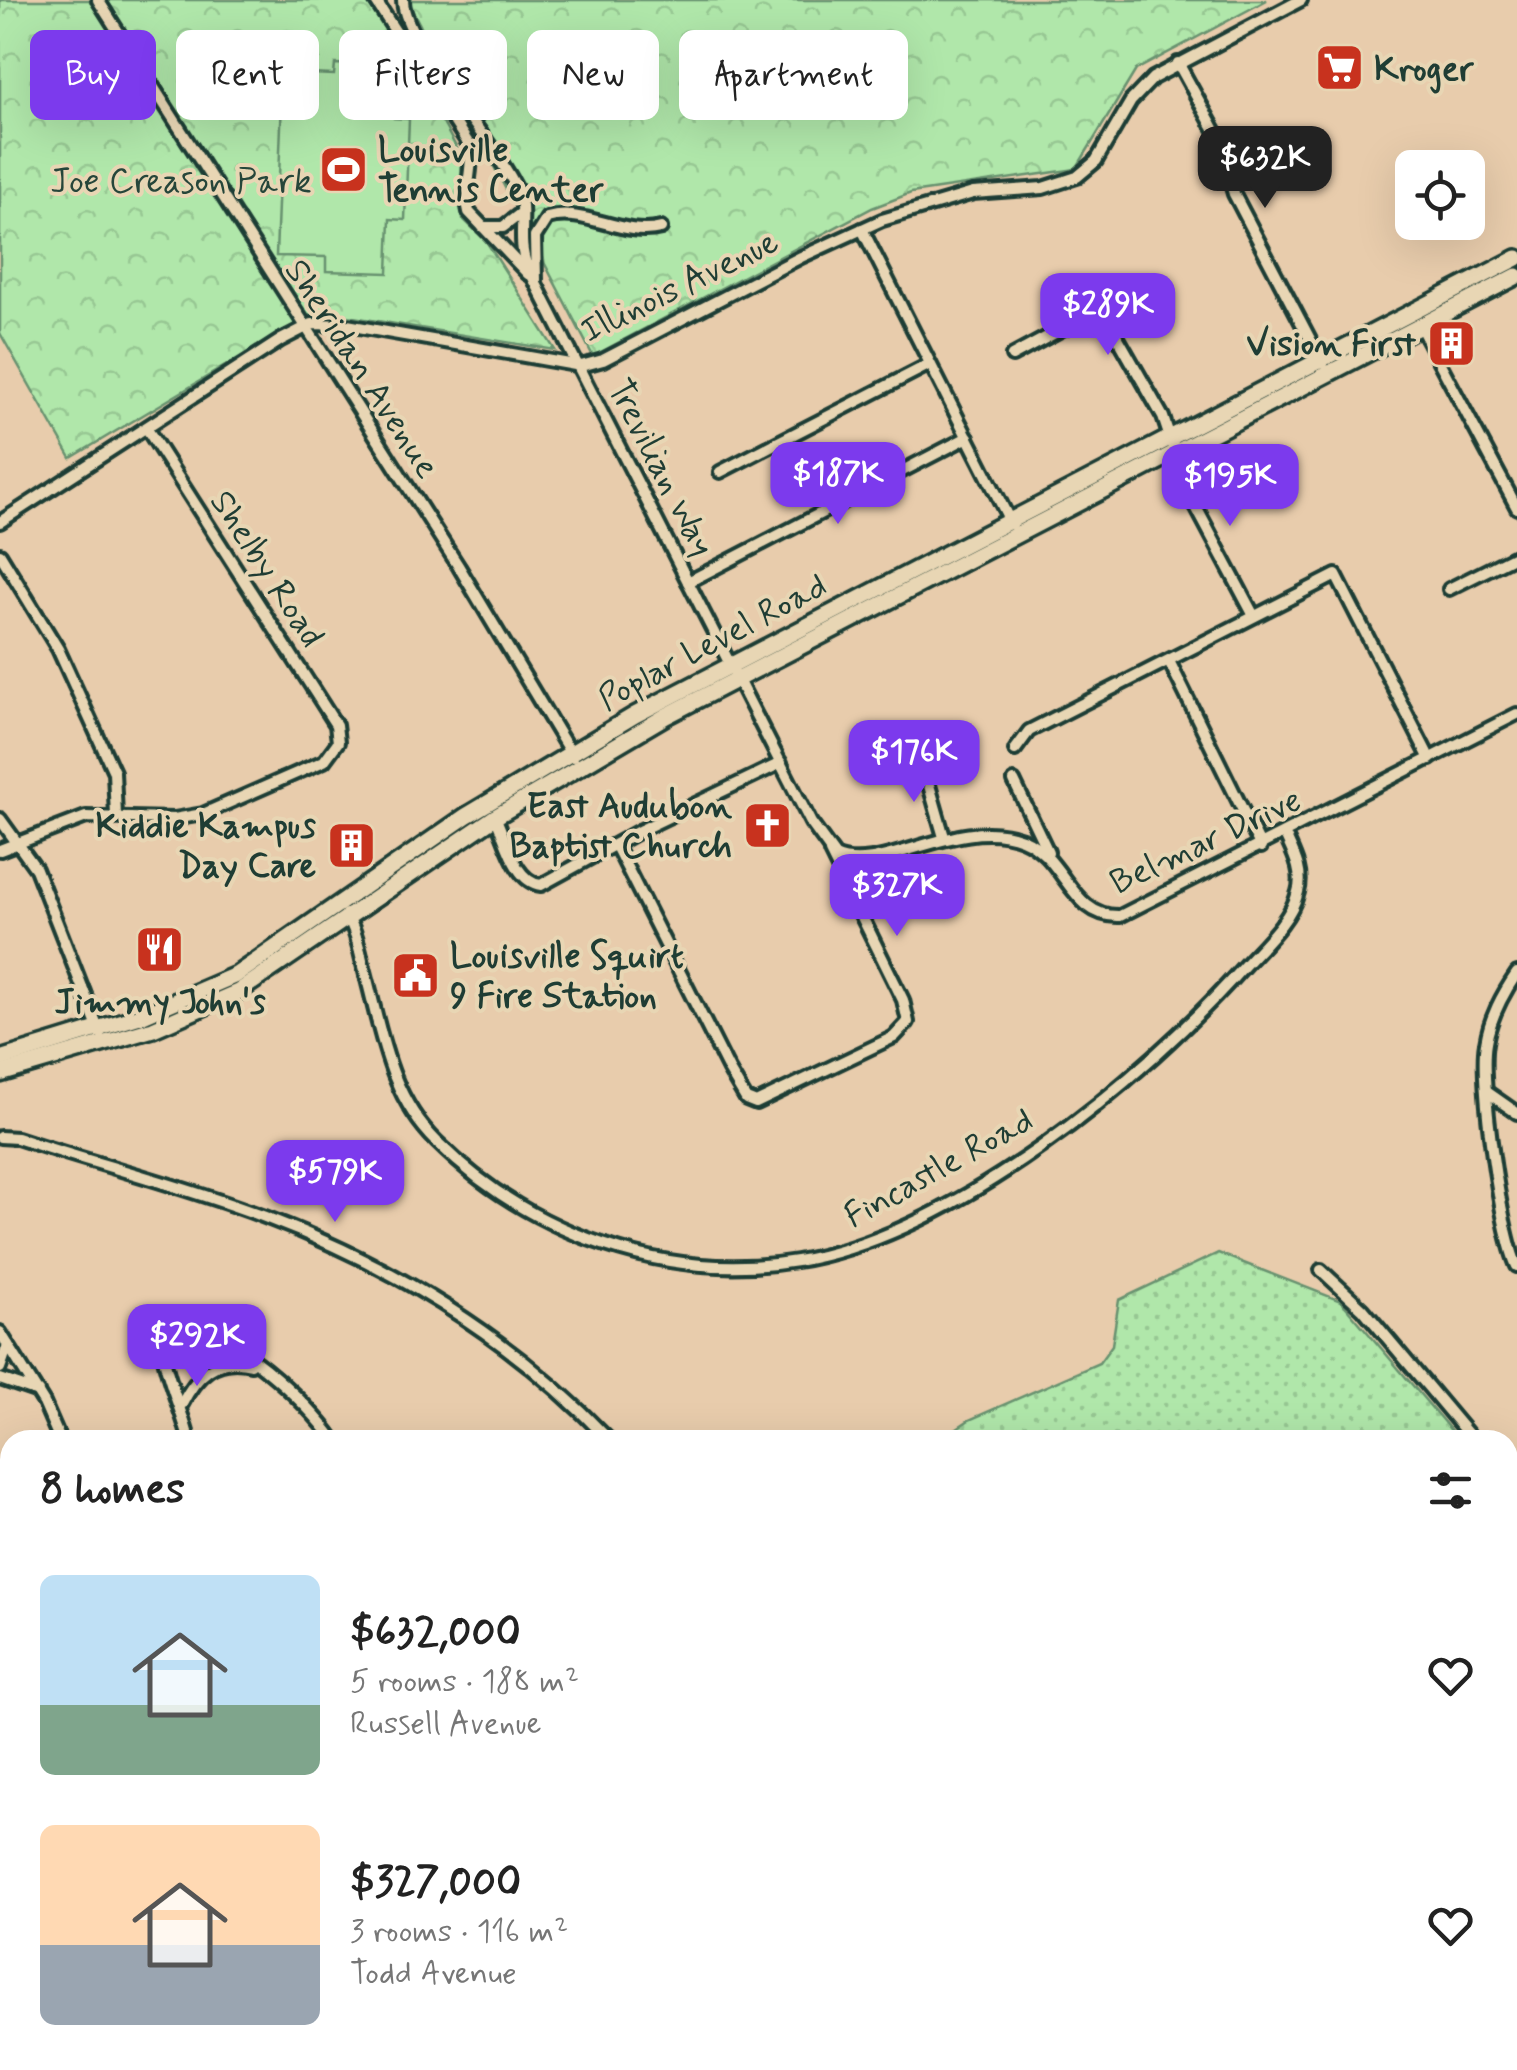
<!DOCTYPE html>
<html lang="en">
<head>
<meta charset="utf-8">
<style>
	:root { --surface:#fff; --page:#f6f6f6; --text:#222; --muted:#767676; --accent:#7c3aed }
	body { margin:0; font-family:Mynerve,sans-serif; background:var(--page); color:var(--text); height:100vh; display:flex; flex-direction:column; font-size:38px; white-space:nowrap }
	* { box-sizing:border-box; margin:0 }
	p { font-size:32px; color:var(--muted) }
	.icon { flex:none; width:55px; height:55px; fill:none; stroke:currentColor; stroke-width:2; stroke-linecap:round; stroke-linejoin:round }
	.map { position:relative; flex:1; overflow:hidden }
	.drawer { position:absolute; left:0px; top:1430px; width:1518px; height:640px; display:flex; flex-direction:column; background:var(--surface); border-radius:30px 30px 0 0; box-shadow:0 10px 40px #0002 }
	.drawer>* { flex:none }
	.banner { position:absolute; left:30px; top:30px; width:1000px; height:90px; display:flex; gap:20px }
	.tools { position:absolute; left:1395px; top:150px; display:grid; gap:20px }
	.tools a { display:grid; place-items:center; width:90px; height:90px; border-radius:15px; background:var(--surface); box-shadow:0 10px 40px #0002; font-size:50px }
	.price { position:absolute; translate:-50% -85px; padding:0 22px; border-radius:20px; background:var(--accent); color:#fff; font-size:32px; line-height:65px; filter:drop-shadow(0 2px 5px #0008) }
	.price::after { content:''; position:absolute; left:50%; top:60px; width:30px; height:22px; margin-left:-15px; background:inherit; clip-path:polygon(0 0,100% 0,50% 100%) }
	.price.current { background:#222; color:#fff }
	ul { padding:0; list-style:none }
	li { display:flex; align-items:center; gap:30px; height:250px; padding:0 40px }
	li span { display:grid; place-items:center; flex:none; width:280px; height:200px; border-radius:15px; color:#555 }
	li>.icon { margin-inline-start:auto }
	span .icon { width:120px; height:120px; fill:#fffc; stroke-width:1 }
	li b { font-size:42px }
	h2 { display:flex; justify-content:space-between; align-items:center; height:120px; padding:0 40px; font-size:42px }
	.chip { padding:0 35px; border-radius:15px; background:var(--surface); box-shadow:0 10px 40px #0002; font-size:35px; line-height:90px }
	.chip.current { background:var(--accent); color:#fff }
	.map>svg:first-child { display:block }
	.grass { fill:url(#grass-dots); stroke:#68926f; stroke-width:2.5 }
	.park { fill:url(#park-crowns); stroke:#68926f; stroke-width:2.5 }
	.garden { fill:#b0e7aa; stroke:#68926f; stroke-width:2.5 }
	.lines { fill:none; stroke-linecap:round; stroke-linejoin:round }
	.street-casing { stroke:#1f3d34; stroke-width:18 }
	.secondary-casing { stroke:#1f3d34; stroke-width:22 }
	.street { stroke:#e8d6b4; stroke-width:10 }
	.secondary { stroke:#e8d6b4; stroke-width:15 }
	.labels { text-anchor:middle; stroke-width:8; stroke-linejoin:round; paint-order:stroke }
	.poi-label { font-size:35px; font-weight:bold; fill:#1f3d34; stroke:#e8d6b4; text-anchor:start }
	.park-label { font-size:35px; fill:#26463a; stroke:#e8d6b4 }
	.street-label { font-size:35px; fill:#1f3d34; stroke:#e8d6b4 }
</style>
</head>
<body>
<div class="map">
<svg width="1517" height="2070" viewBox="0 0 1517 2070">
	<defs>
		<pattern id="grass-dots" width="8" height="8" patternUnits="userSpaceOnUse" patternTransform="scale(2.5)"><rect width="8" height="8" fill="#b0e7aa"/><path d="M2 2h.1M6 6h.1" fill="none" stroke="#97c793" stroke-width="1.8" stroke-linecap="round"/></pattern>
		<pattern id="park-crowns" width="20" height="18" patternUnits="userSpaceOnUse" patternTransform="scale(2.5)"><rect width="20" height="18" fill="#b0e7aa"/><path d="M2 6a3 3 0 1 1 6 0M12 15a3 3 0 1 1 6 0" fill="none" stroke="#97c793"/></pattern>
	</defs>
	<rect width="100%" height="100%" fill="#e8ccac"/>
	<filter id="ink" filterUnits="userSpaceOnUse"><feTurbulence type="fractalNoise" baseFrequency=".01" numOctaves="2"/><feDisplacementMap in="SourceGraphic" scale="20" xChannelSelector="R" yChannelSelector="G"/><feConvolveMatrix kernelMatrix="1 2 1 2 8 2 1 2 1" color-interpolation-filters="sRGB"/></filter>
	<g filter="url(#ink)">
		<g class="grass">
			<path d="M1218,1253L1341,1301L1459,1440H939L969,1420L1099,1363L1112,1345L1119,1300Z"/>
			<path d="M1508,1481L1517,1490V2070H995V2060H1508Z"/>
		</g>
		<g class="park">
			<path d="M0,0H375L461,156L463,219L486,241L555,350L317,311L71,458L0,333Z"/>
			<path d="M407,0H1267L1136,70L1076,169L911,193L872,208L593,356Z"/>
		</g>
		<path class="garden" d="M335,64L395,66L394,118L409,119L405,220L390,219L388,273L326,271V257L276,256L283,73L334,75Z"/>
		<g class="lines">
			<defs>
				<g id="street">
					<path d="M98,0L459,567L573,757"/>
					<path d="M375,0L470,146C474,169 463,190 469,212L528,274"/>
					<path d="M403,0C403,43 495,141 518,191C528,211 516,240 527,266L811,823L835,856C879,877 958,814 1022,839C1066,857 1070,918 1120,916L1517,714"/>
					<path d="M1178,63L1216,132L1234,194L1323,364"/>
					<path d="M483,227H503L520,214"/>
					<path d="M862,229L1012,525"/>
					<path d="M536,280L535,237L547,218C585,207 622,238 661,228"/>
					<path d="M1419,324L1517,508"/>
					<path d="M1012,356L1101,308L1163,417L1188,492L1254,616"/>
					<path d="M720,472L930,364"/>
					<path d="M0,522L281,340L312,324L347,325L581,366L603,360L801,257L882,220L973,193L1043,188L1077,177L1096,161L1131,101L1153,78L1301,0"/>
					<path d="M0,554L58,649L114,772L116,816"/>
					<path d="M688,582L968,437"/>
					<path d="M1449,589L1517,555"/>
					<path d="M1169,661L1261,847"/>
					<path d="M1015,750L1029,731L1336,575L1430,759"/>
					<path d="M922,761L944,837"/>
					<path d="M1014,781L1048,852"/>
					<path d="M495,817C506,838 514,882 541,885L641,830L781,763"/>
					<path d="M0,819L36,869L100,1033"/>
					<path d="M616,846L729,1070L746,1099L756,1103L894,1037L908,1022L903,1000L830,852"/>
					<path d="M0,850L86,817L174,819L203,814L324,761L338,742L336,725L147,429"/>
					<path d="M346,914C355,928 359,947 363,964C381,1028 387,1093 437,1142C530,1234 667,1283 797,1261C954,1235 1142,1081 1245,965C1264,944 1291,920 1298,892C1304,872 1293,853 1285,835"/>
					<path d="M1517,973C1502,995 1490,1017 1486,1043C1479,1080 1501,1233 1517,1266"/>
					<path d="M1487,1092L1517,1113"/>
					<path d="M0,1137L17,1138C99,1165 184,1186 265,1217C395,1266 514,1340 609,1440"/>
					<path d="M1321,1270L1363,1309L1473,1440"/>
					<path d="M0,1332L44,1403L60,1440"/>
					<path d="M0,1368L8,1345"/>
					<path d="M0,1379L38,1392"/>
					<path d="M182,1404C196,1376 216,1355 251,1364"/>
					<path d="M189,1440C184,1413 155,1354 164,1333L180,1325C229,1328 307,1401 334,1440"/>
					<path d="M1508,1474L1517,1482"/>
					<path d="M0,1515L10,1514"/>
					<path d="M0,1662L10,1658"/>
					<path d="M0,1815L10,1811"/>
					<path d="M0,1981L10,1977"/>
					<path d="M307,2060L311,2070"/>
					<path d="M487,2060L490,2070"/>
					<path d="M985,2060L986,2070"/>
					<path d="M194,2070L220,2060"/>
					<path d="M586,2070L591,2060"/>
					<path d="M836,2070L846,2060"/>
				</g>
				<g id="secondary">
					<path d="M0,1059L143,1015L236,975L466,816L635,715L1517,258"/>
					<path d="M0,1074L153,1029L238,992L495,817L666,716L1517,276"/>
				</g>
			</defs>
			<use href="#street" class="street-casing"/>
			<use href="#secondary" class="secondary-casing"/>
			<use href="#street" class="street"/>
			<use href="#secondary" class="secondary"/>
		</g>
	</g>
	<defs>
		<symbol id="supermarket-square" viewBox="-11 -11 22 22"><rect x="-9" y="-9" width="18" height="18" rx="4" fill="#c8321e" stroke="#e8d6b4"/><path d="M-6-5.5h2.5l.6 2H6L4.5 2H-2.5L-4.4-4H-6ZM-1.5 3.2a1.3 1.3 0 1 0 .1 0ZM3 3.2a1.3 1.3 0 1 0 .1 0Z" fill="#fff"/></symbol>
		<symbol id="stadium-square" viewBox="-11 -11 22 22"><rect x="-9" y="-9" width="18" height="18" rx="4" fill="#c8321e" stroke="#e8d6b4"/><path d="M0-5a6.5 5 0 1 0 0 10a6.5 5 0 1 0 0-10ZM-3.5-1.8h7v3.6h-7Z" fill="#fff"/></symbol>
		<symbol id="building-square" viewBox="-11 -11 22 22"><rect x="-9" y="-9" width="18" height="18" rx="4" fill="#c8321e" stroke="#e8d6b4"/><path d="M-4-6H4V6H1V3H-1V6H-4ZM-2.5-4.3h1.7v1.8h-1.7ZM.8-4.3h1.7v1.8H.8ZM-2.5-1h1.7V.8h-1.7ZM.8-1h1.7V.8H.8Z" fill="#fff"/></symbol>
		<symbol id="church-square" viewBox="-11 -11 22 22"><rect x="-9" y="-9" width="18" height="18" rx="4" fill="#c8321e" stroke="#e8d6b4"/><path d="M-1.2-6h2.4v3.5h3.3v2.4h-3.3V6h-2.4V-.1h-3.3v-2.4h3.3Z" fill="#fff"/></symbol>
		<symbol id="restaurant-square" viewBox="-11 -11 22 22"><rect x="-9" y="-9" width="18" height="18" rx="4" fill="#c8321e" stroke="#e8d6b4"/><path d="M-5-6h1v4h1v-4h1v4h1v-4h1v5L-1.5 .5V6h-2V.5L-5-1ZM5-6V6H3V1.5H1.5Q1.5-4 5-6Z" fill="#fff"/></symbol>
		<symbol id="civic-square" viewBox="-11 -11 22 22"><rect x="-9" y="-9" width="18" height="18" rx="4" fill="#c8321e" stroke="#e8d6b4"/><path d="M-.6-6.5H3V-4.5H.6V-3L4-1V1h2V6H-6V1h2V-1L-.6-3ZM-1.2 2.5V6h2.4V2.5Z" fill="#fff"/></symbol>
	</defs>
	<g fill-rule="evenodd">
		<use href="#supermarket-square" x="1312" y="40" width="55" height="55"/>
		<use href="#stadium-square" x="316" y="142" width="55" height="55"/>
		<use href="#building-square" x="1424" y="316" width="55" height="55"/>
		<use href="#church-square" x="740" y="798" width="55" height="55"/>
		<use href="#building-square" x="324" y="818" width="55" height="55"/>
		<use href="#restaurant-square" x="132" y="922" width="55" height="55"/>
		<use href="#civic-square" x="388" y="948" width="55" height="55"/>
	</g>
	<g class="labels">
		<g class="poi-label">
			<text x="1374" y="80">Kroger</text>
			<text x="378" y="161">Louisville<tspan x="378" dy="40">Tennis Center</tspan></text>
			<text x="1416" y="355" text-anchor="end">Vision First</text>
			<text x="732" y="817" text-anchor="end">East Audubon<tspan x="732" dy="40">Baptist Church</tspan></text>
			<text x="316" y="837" text-anchor="end">Kiddie Kampus<tspan x="316" dy="40">Day Care</tspan></text>
			<text x="450" y="967">Louisville Squirt<tspan x="450" dy="40">9 Fire Station</tspan></text>
			<text x="160" y="1013" text-anchor="middle">Jimmy John's</text>
		</g>
		<g class="park-label">
			<text x="181" y="192">Joe Creason Park</text>
		</g>
		<g class="street-label">
			<text transform="translate(679 285) rotate(-26)" y="12">Illinois Avenue</text>
			<text transform="translate(363 368) rotate(57)" y="12">Sheridan Avenue</text>
			<text transform="translate(662 467) rotate(63)" y="12">Trevilian Way</text>
			<text transform="translate(268 568) rotate(57)" y="12">Shelby Road</text>
			<text transform="translate(712 641) rotate(-28)" y="12">Poplar Level Road</text>
			<text transform="translate(1205 840) rotate(-25)" y="12">Belmar Drive</text>
			<text transform="translate(938 1167) rotate(-29)" y="12">Fincastle Road</text>
		</g>
	</g>
</svg>
<div class="tools">
<a><svg class="icon" aria-label="locate" viewBox="0 0 24 24"><circle cx="12" cy="12" r="6"/><path d="M12 2v4M12 18v4M2 12h4M18 12h4"/></svg></a>
</div>
<b class="price current" style="left:1265px;top:211px">$632K</b>
<b class="price" style="left:1108px;top:358px">$289K</b>
<b class="price" style="left:838px;top:527px">$187K</b>
<b class="price" style="left:1230px;top:529px">$195K</b>
<b class="price" style="left:914px;top:805px">$176K</b>
<b class="price" style="left:897px;top:939px">$327K</b>
<b class="price" style="left:335px;top:1225px">$579K</b>
<b class="price" style="left:197px;top:1389px">$292K</b>
<div class="banner">
<a class="chip current">Buy</a>
<a class="chip">Rent</a>
<a class="chip">Filters</a>
<a class="chip">New</a>
<a class="chip">Apartment</a>
</div>
<section class="drawer">
<h2>8 homes<svg class="icon" aria-label="filters" viewBox="0 0 24 24"><path d="M4 7h16M4 17h16"/><circle cx="9" cy="7" r="2"/><circle cx="15" cy="17" r="2"/></svg></h2>
<ul>
<li><span style="background:linear-gradient(#bfe0f5 65%,#7fa58c 0)"><svg class="icon" aria-label="home" viewBox="0 0 24 24"><path d="M3 11l9-7 9 7M6 9v11h12V9"/></svg></span><div><b>$632,000</b><p>5 rooms · 188 m²</p><p>Russell Avenue</p></div><svg class="icon" aria-label="heart" viewBox="0 0 24 24"><path d="M12 20l-8-8c-3-5 5-10 8-4 3-6 11-1 8 4z"/></svg></li>
<li><span style="background:linear-gradient(#ffd9b3 60%,#9aa5b1 0)"><svg class="icon" aria-label="home" viewBox="0 0 24 24"><path d="M3 11l9-7 9 7M6 9v11h12V9"/></svg></span><div><b>$327,000</b><p>3 rooms · 116 m²</p><p>Todd Avenue</p></div><svg class="icon" aria-label="heart" viewBox="0 0 24 24"><path d="M12 20l-8-8c-3-5 5-10 8-4 3-6 11-1 8 4z"/></svg></li>
</ul>
</section>
</div>
</body>
</html>
